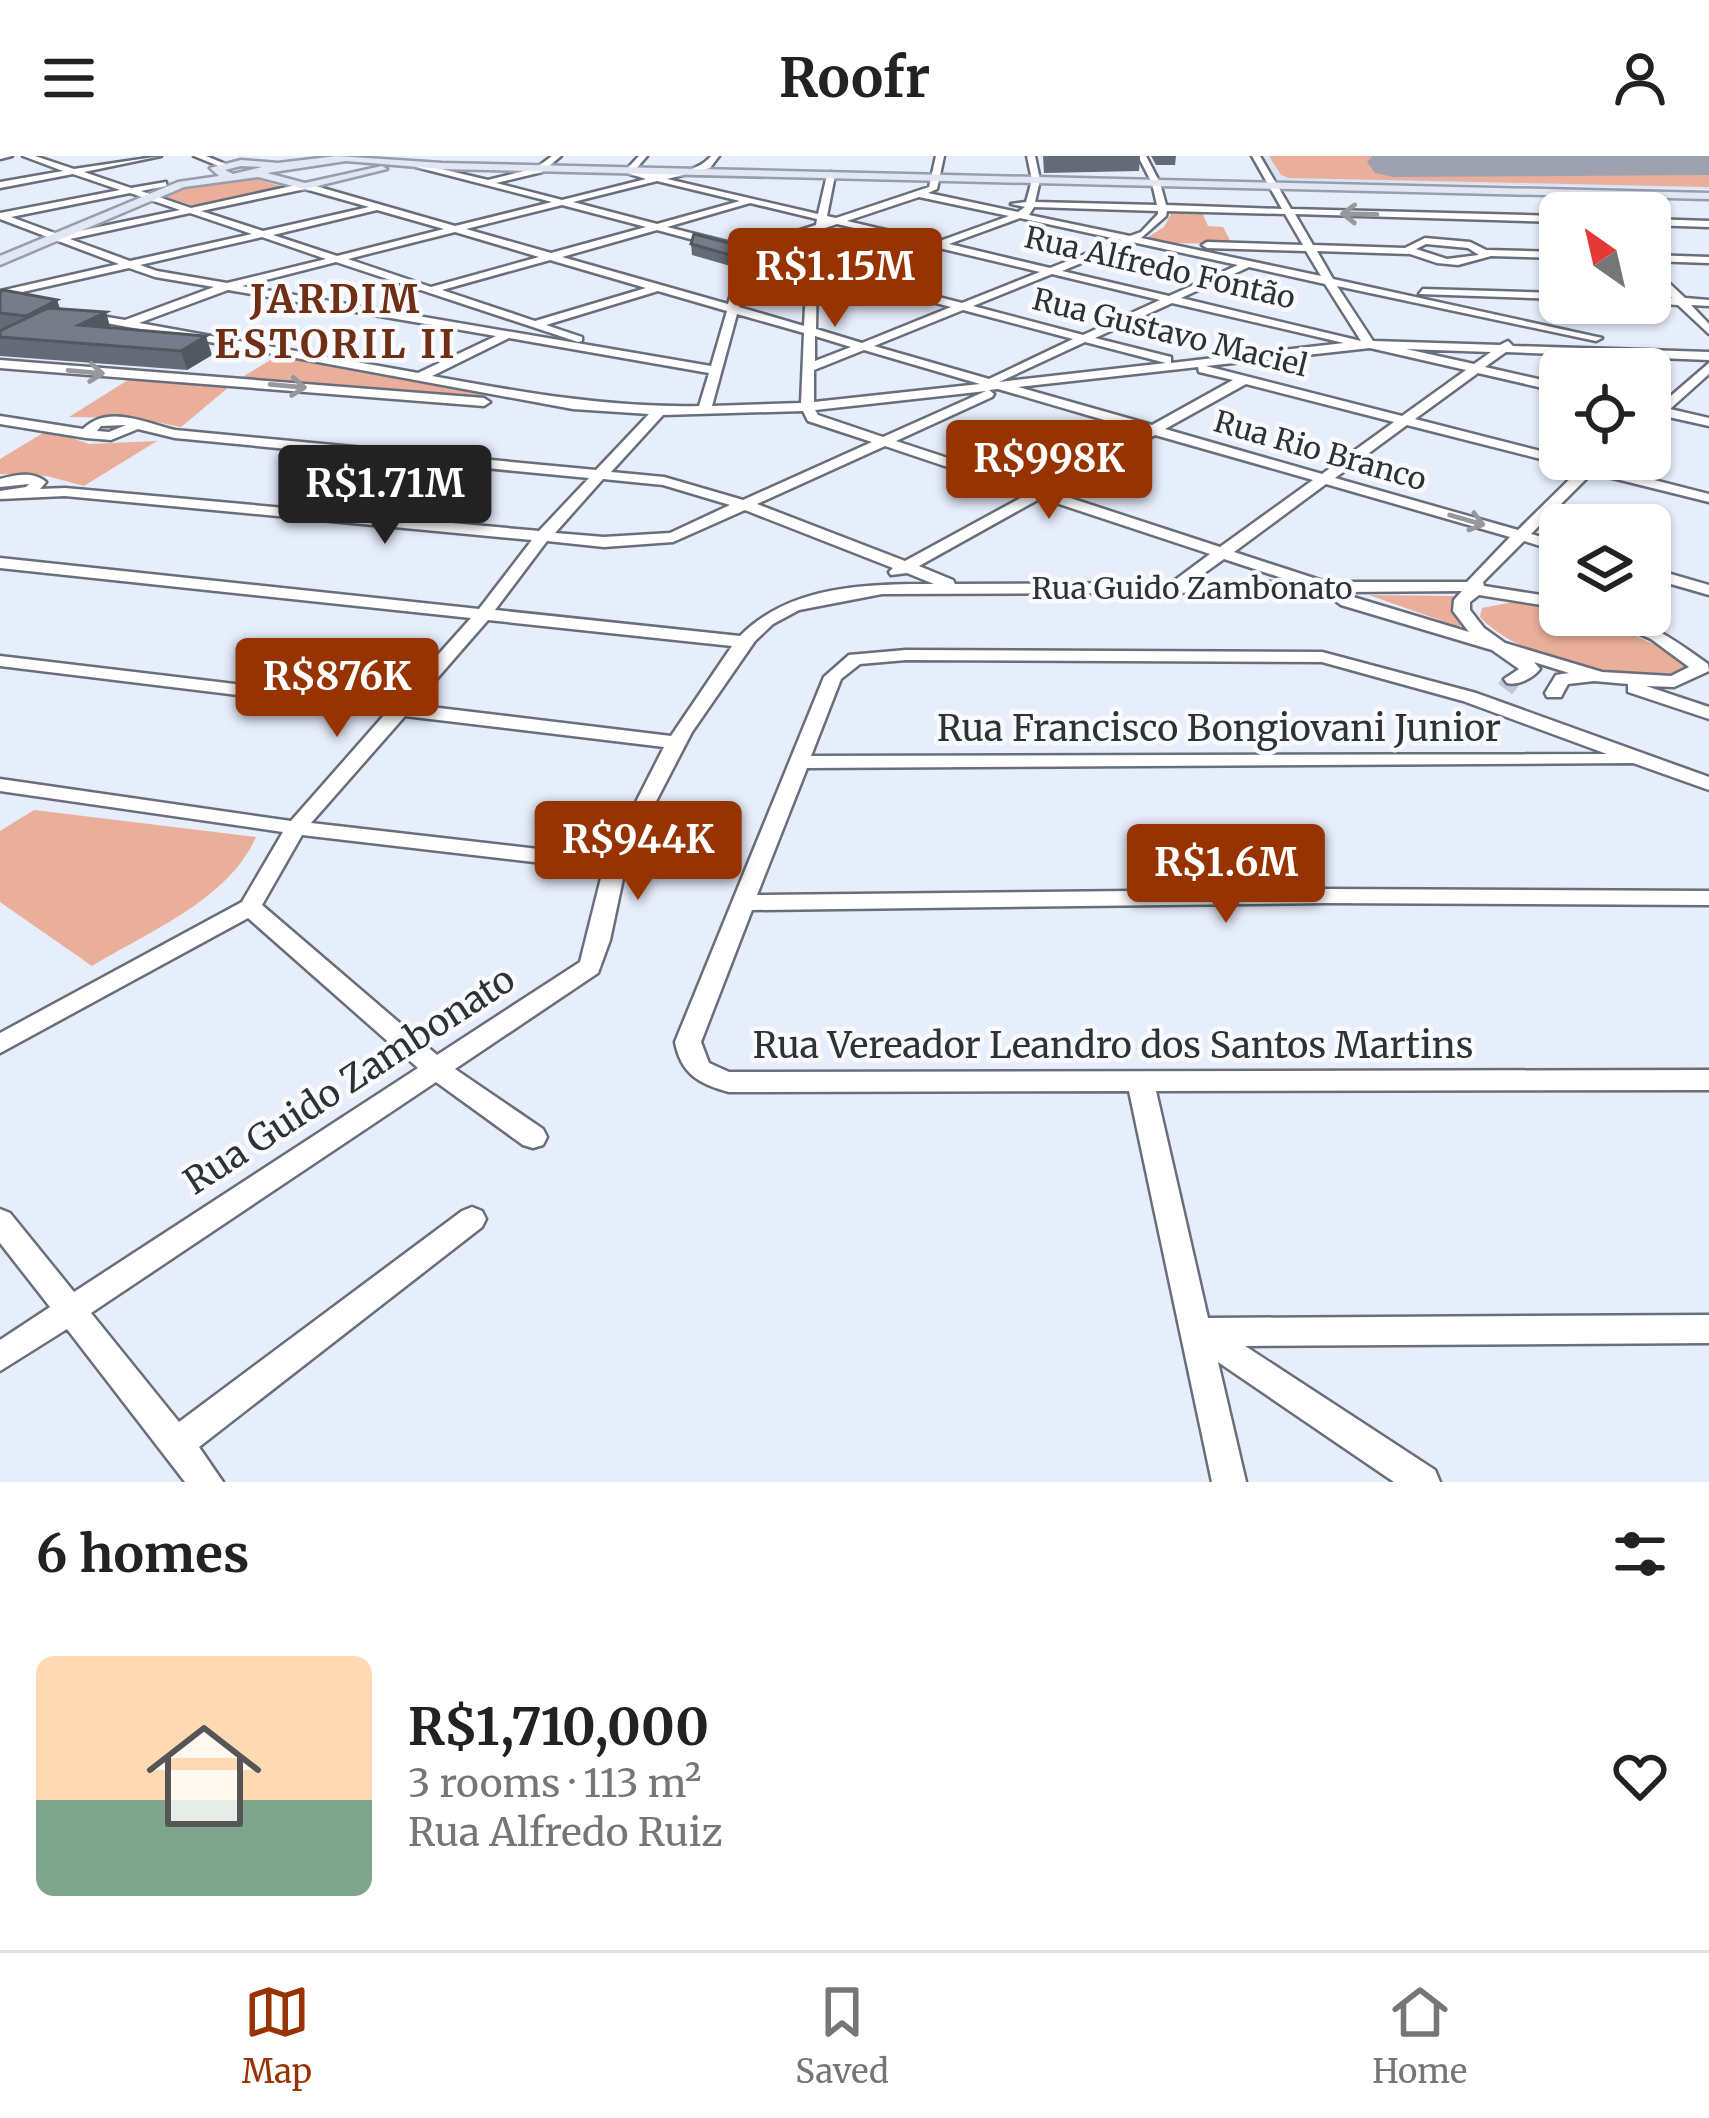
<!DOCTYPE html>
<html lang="en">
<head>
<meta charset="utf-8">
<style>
	:root { --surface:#fff; --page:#f2f2f2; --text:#222; --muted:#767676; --line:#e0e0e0; --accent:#973300 }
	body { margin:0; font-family:Merriweather,serif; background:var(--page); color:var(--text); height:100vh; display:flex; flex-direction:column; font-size:45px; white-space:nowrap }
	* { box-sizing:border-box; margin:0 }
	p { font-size:39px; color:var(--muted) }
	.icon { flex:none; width:66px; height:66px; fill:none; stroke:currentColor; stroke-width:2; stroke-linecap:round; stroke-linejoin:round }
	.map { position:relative; height:1326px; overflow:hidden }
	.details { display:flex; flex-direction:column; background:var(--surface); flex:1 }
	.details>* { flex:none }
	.needle { width:78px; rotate:326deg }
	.controls { position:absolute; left:1539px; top:36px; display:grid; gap:24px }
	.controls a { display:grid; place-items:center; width:132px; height:132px; border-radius:18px; background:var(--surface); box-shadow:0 3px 9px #0004; font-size:60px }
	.price { position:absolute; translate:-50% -102px; padding:0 27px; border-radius:12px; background:var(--accent); color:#fff; font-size:39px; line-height:78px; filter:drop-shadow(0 3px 6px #0008) }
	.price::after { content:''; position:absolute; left:50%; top:72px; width:36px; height:27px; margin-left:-18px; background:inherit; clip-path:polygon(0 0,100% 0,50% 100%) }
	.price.active { background:#222; color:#fff }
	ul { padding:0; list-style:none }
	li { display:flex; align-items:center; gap:36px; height:300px; padding:0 36px }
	li span { display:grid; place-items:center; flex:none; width:336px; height:240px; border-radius:18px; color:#555 }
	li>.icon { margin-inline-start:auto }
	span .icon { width:144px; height:144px; fill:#fffc; stroke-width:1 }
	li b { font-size:51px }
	h2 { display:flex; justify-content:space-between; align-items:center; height:144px; padding:0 36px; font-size:51px }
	header { display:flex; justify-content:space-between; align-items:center; height:156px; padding:0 36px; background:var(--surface); font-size:54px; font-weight:700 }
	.tabs { display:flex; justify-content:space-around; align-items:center; height:168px; border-top:3px solid var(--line); background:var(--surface); font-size:33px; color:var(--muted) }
	.tabs a { display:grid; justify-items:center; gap:6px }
	.tabs .active { color:var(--accent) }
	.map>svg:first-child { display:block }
	.built { fill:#d9e3f8 }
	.green { fill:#eaaf9a }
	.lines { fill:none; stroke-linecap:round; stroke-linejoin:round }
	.runway { fill:#9ea2ae; fill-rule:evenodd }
	.minor-tunnel { stroke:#c1c7d4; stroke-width:18; stroke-dasharray:18 9; stroke-linecap:butt }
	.minor-casing { stroke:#696e7b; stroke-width:5 }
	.major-casing { stroke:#969dad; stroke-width:5 }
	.minor { fill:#fff; fill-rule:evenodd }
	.major { fill:#e2e7f4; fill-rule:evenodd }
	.wall { fill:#656b76 }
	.shaded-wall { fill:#535760 }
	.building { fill:#767c89; stroke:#535760; stroke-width:3 }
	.oneway { stroke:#97989b }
	.labels { text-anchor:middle; stroke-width:9; stroke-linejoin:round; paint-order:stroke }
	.far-street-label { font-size:30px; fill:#2f3137; stroke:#f8fafd }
	.street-label { font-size:36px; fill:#2f3137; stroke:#f8fafd }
	.far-district-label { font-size:39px; font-weight:bold; letter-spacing:3px; fill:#702f15; stroke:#f8fafd }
</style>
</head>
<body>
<header><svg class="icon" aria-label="menu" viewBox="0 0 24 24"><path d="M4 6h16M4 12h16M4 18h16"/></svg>Roofr<svg class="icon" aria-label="person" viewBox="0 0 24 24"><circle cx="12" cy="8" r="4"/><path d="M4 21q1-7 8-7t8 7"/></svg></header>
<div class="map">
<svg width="1709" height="1326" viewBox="0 0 1709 1326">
	<rect width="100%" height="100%" fill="#e6edfb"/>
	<path class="built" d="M1263,0H1709V33L1282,24L1274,22Z"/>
	<g class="green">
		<path d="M1269,0H1577L1377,2L1391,11L1709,10V31L1289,22L1281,19Z"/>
		<path d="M252,22L287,32L197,51L162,40L190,27Z"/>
		<path d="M1172,56H1202L1208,70L1223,71L1232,88L1167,87L1148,81L1164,71Z"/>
		<path d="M277,200L490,240L241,222Z"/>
		<path d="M128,224L229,231L181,271L136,262L69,261Z"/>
		<path d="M48,274L89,288L157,285L84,330L47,320L0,318V303Z"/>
		<path d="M1369,439L1456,440L1462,467L1459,471Z"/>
		<path d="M1513,446L1560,453V459L1595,461L1683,502L1692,513C1647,539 1514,501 1480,461L1482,452Z"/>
		<path d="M34,654L256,681C228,744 148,776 92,810L0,746V675Z"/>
	</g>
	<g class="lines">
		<path class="runway" d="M1372,0H1709V19L1393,21L1375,17L1367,6Z"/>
		<path class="minor-tunnel" d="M1505,533L1513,523"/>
		<defs>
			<g id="minor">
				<path d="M0,0H12L0,3Z"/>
				<path d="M23,0H35L74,13L161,0L84,16L131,32L166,26V30L141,35L191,52L305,27L455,70L552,46L416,11V7L488,24L536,12L552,0H561L542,16L496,27L562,44L646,23L624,16L639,0H647L634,15C657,20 695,20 711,0H719L710,12L667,23L818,58L827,19L831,16L835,19L827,60L836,62L929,31L936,0H944L937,33L928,37L1018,56L1025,51L1011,48L1026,46L1032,24L1027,0H1035L1040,24L1035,46L1157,49L1152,27L1138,0H1146L1160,27L1166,49L1282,53L1252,0H1260L1291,53L1560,60V66L1295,58L1313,89L1405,92L1425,82L1470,86L1486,94L1560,96V102L1491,100L1458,109L1437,107L1410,98L1317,95L1333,123L1602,182L1596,185L1337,130L1373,185L1500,189L1508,185L1513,190L1709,196V204L1506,196L1485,211L1560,228V236L1478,217L1415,263L1560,300V303L1586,307L1590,303H1605L1599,310L1709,338V346L1592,317L1531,378L1560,386V396L1524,385L1483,426L1484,430L1560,442V452L1479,439L1470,446V454L1484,472L1505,487L1602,516L1671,520L1689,511L1651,483L1597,459C1642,459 1673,483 1708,508L1709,515L1674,531L1646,530L1709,551V563L1628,536V528L1594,525L1568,528L1561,541H1547L1545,537L1556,519L1569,517L1534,506L1540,513C1533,522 1518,530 1507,527L1504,523L1519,513L1492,494L1341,449L1324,436L882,438L799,454L773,468L755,485L692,576L638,680L624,718L610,784L598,817L455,913L543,973L547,981L543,989L533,992L523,989L436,926L91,1157L179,1266L462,1055L472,1051L482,1055L486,1063L482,1071L199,1291L223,1326H185L67,1173L0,1215V1184L50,1151L0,1087V1053L10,1057L74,1136L418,912L248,762L0,897V877L242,746L283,676L0,635V623L291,665L386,557L0,510V500L395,547L471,462L0,412V402L479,453L532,384L65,340L0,343V335L26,331L29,328L0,331V323C17,319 32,315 46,326L40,333L65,332L539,375L589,322L175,282L138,273L111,284L86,282L0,268V260L83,273C108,248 145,267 175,274L596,314L649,258L573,253L79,162L77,160L83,157L125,164L214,131L155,121L129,112L0,141V135L119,108L0,63V57L120,34L73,18L0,32V26L63,15ZM657,25L740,45L657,68L573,46ZM305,33L369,51L263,75L201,55ZM130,37L180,54L60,79L11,61ZM919,41L1009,60L937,86L847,65ZM750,47L817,63L816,69L747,91L667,71ZM562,49L646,71L551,97L466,73ZM1034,51L1158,55V58L1141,76L1130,80L1029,59ZM377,54L444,73L337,100L273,79ZM1167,55L1285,58L1303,89L1207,86L1202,89L1207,92L1306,95L1321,120L1141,82L1166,60ZM190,57L252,78L130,105L70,83ZM1020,62L1121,84L1050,112L949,88ZM837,68L928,89L848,118L818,110L825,72ZM657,74L743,97L728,148L562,101ZM815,75L808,107L758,94ZM455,76L539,101L431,131L348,103ZM262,81L326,103L227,127L157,115L140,109ZM1132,86L1238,109L1169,140L1062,115ZM1426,88L1468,92L1479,99L1447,103L1416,93ZM939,92L1040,116L962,147L860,121ZM753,99L807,113L804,170L739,151ZM550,104L646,132L535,165L442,134ZM336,106L578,186L582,185V181L546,169L658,135L727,155L711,210L242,130ZM1249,111L1325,128L1361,185L1181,142ZM817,116L951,151L862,187L816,173ZM1052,118L1160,144L1083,179L973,150ZM228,134L496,180L418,217L139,167ZM1172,147L1344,187L1171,207V201L1095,182ZM963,154L1073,183L989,223L874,190ZM737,158L804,177L801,247L712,250ZM815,180L851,191L815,205ZM509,182L709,217L699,250C608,252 521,236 432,220ZM1085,186L1166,207L999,226ZM1370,192L1466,214L1402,260L1206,210ZM1406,193L1491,196L1474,208ZM864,194L980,228L814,246V214ZM1198,211L1199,216L1233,224L1152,269L1018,231ZM1246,228L1394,266L1322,318L1165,273ZM998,233L1142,275L1039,332L896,285L992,241L994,238L989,234ZM986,235L883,281L818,259L815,254ZM803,255L808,265L872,286L743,344L664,321L611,316L663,259ZM126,269L109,276L97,275L101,270ZM1407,269L1580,313L1518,374L1335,322ZM1155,279L1313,324L1220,391L1052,336ZM885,290L1028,338L905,405L757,348ZM603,323L663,329L730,349L670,377L604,381L555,377ZM1326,328L1510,381L1467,426H1326L1234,396ZM1041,342L1210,398L1171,427L955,428L953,424L919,410ZM745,354L893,412L889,416L891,419L907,417L934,428C867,428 790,429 740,480L495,454L547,385L604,391L673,386ZM1224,403L1294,426H1192ZM1462,435L1454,444L1453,455L1469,476L1353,441L1345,436ZM488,464L732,490L671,580L414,549ZM405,560L664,591L608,701L311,667ZM302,679L603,714L580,806L437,899L262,749Z"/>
				<path d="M194,0H206L228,9L221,11Z"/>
				<path d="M1650,63L1709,65V71L1650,69Z"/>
				<path d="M1650,99L1709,101V107L1650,105Z"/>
				<path d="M1650,109L1685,142L1709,144V150L1691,149L1709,168V178L1678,149L1649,147L1650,141L1672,142L1650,118Z"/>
				<path d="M1423,133L1560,137V143L1419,138Z"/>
				<path d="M0,204L484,242L490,246L484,250L0,212Z"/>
				<path d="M1709,207V218L1670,253L1709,262V270L1664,260L1650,269L1651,251H1658Z"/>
				<path d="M1650,412L1709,429V439L1650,422Z"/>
				<path d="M906,494L1322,496L1476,537L1709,621V634L1633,607L807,612L757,739L1325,733L1709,735V749L1325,747L752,754L701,886L709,907L729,916L1709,914V934L1156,935L1208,1162L1709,1159V1187L1245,1190L1435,1314L1440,1326H1394L1218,1206L1246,1326H1212L1129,935L729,936C699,928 681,918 675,886L824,521L849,499ZM906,504L1322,506L1463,545L1607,598L811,600L841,523L860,508Z"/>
			</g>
			<path id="major" d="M337,0L442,7L1709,37V43L442,13L346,5L267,17L305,27L382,10L387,13L305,33L258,21L184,31L0,109V100L178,26L219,20L210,12L241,4L278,7ZM241,10L262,11L233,18L225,14Z"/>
		</defs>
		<use href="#minor" class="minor-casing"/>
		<use href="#major" class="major-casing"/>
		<use href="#minor" class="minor"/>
		<use href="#major" class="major"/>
	</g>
	<g class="wall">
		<path d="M1043,0H1140L1139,15L1044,17Z"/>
		<path d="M1151,0H1176L1175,9H1156Z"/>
		<path d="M691,88L737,89V100L734,111L692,99Z"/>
		<path d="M0,136L57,144L60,153L106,156L110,172L212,199L187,214L0,200Z"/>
	</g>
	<g class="shaded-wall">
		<path d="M57,144L63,162L32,178L26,160Z"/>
		<path d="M106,156L111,175L79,169Z"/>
		<path d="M206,180L212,199L187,214L181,195Z"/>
	</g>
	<g class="building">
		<path d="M694,78L737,89L734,100L691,88Z"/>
		<path d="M3,134L57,144L26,160L0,157V136Z"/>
		<path d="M48,152L106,156L79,169L206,180L181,195L0,181V175Z"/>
	</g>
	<defs><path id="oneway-shaft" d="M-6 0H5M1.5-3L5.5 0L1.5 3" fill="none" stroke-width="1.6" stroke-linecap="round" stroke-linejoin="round" transform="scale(3)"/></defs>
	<g class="oneway">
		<use href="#oneway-shaft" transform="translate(1359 58) rotate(-179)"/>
		<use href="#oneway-shaft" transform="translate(86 216) rotate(5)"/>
		<use href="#oneway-shaft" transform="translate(288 230) rotate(5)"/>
		<use href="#oneway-shaft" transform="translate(1467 364) rotate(16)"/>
	</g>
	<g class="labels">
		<g class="far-street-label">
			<text transform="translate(1160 112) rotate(13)" y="10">Rua Alfredo Fontão</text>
			<text transform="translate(1170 177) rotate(14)" y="10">Rua Gustavo Maciel</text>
			<text transform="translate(1320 295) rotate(16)" y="10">Rua Rio Branco</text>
			<text x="1192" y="443">Rua Guido Zambonato</text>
		</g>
		<g class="street-label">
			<text x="1219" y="585">Rua Francisco Bongiovani Junior</text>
			<text x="1113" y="902">Rua Vereador Leandro dos Santos Martins</text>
			<text transform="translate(349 924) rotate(-33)" y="13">Rua Guido Zambonato</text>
		</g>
		<g class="far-district-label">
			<text x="336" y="157">JARDIM<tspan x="336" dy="45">ESTORIL II</tspan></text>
		</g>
	</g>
</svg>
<div class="controls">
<a><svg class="needle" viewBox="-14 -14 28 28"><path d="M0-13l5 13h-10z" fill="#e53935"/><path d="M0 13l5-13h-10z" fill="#767676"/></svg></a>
<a><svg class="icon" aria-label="locate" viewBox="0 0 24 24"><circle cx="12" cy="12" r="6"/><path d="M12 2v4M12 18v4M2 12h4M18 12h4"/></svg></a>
<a><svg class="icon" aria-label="layers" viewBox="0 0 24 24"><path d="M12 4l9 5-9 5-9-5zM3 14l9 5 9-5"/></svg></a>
</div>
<b class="price" style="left:835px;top:174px">R$1.15M</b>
<b class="price" style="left:1049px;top:366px">R$998K</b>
<b class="price active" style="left:385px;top:391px">R$1.71M</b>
<b class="price" style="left:337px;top:584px">R$876K</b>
<b class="price" style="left:638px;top:747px">R$944K</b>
<b class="price" style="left:1226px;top:770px">R$1.6M</b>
</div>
<section class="details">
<h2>6 homes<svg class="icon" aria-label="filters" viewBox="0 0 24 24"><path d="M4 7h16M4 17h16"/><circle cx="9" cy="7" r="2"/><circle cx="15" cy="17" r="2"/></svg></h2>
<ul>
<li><span style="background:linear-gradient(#ffd9b3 60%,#7fa58c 0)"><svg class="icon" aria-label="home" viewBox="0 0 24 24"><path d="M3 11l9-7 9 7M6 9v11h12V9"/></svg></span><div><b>R$1,710,000</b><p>3 rooms · 113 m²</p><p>Rua Alfredo Ruiz</p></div><svg class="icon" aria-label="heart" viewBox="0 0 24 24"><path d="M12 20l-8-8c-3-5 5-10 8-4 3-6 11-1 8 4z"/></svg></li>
</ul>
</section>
<nav class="tabs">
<a class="active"><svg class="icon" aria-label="map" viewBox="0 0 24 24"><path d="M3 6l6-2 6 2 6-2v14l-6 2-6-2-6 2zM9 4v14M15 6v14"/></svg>Map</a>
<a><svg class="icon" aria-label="saved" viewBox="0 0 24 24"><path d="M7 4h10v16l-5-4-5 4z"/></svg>Saved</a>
<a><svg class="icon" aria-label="home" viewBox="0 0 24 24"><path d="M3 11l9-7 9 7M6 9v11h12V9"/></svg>Home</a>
</nav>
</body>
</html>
